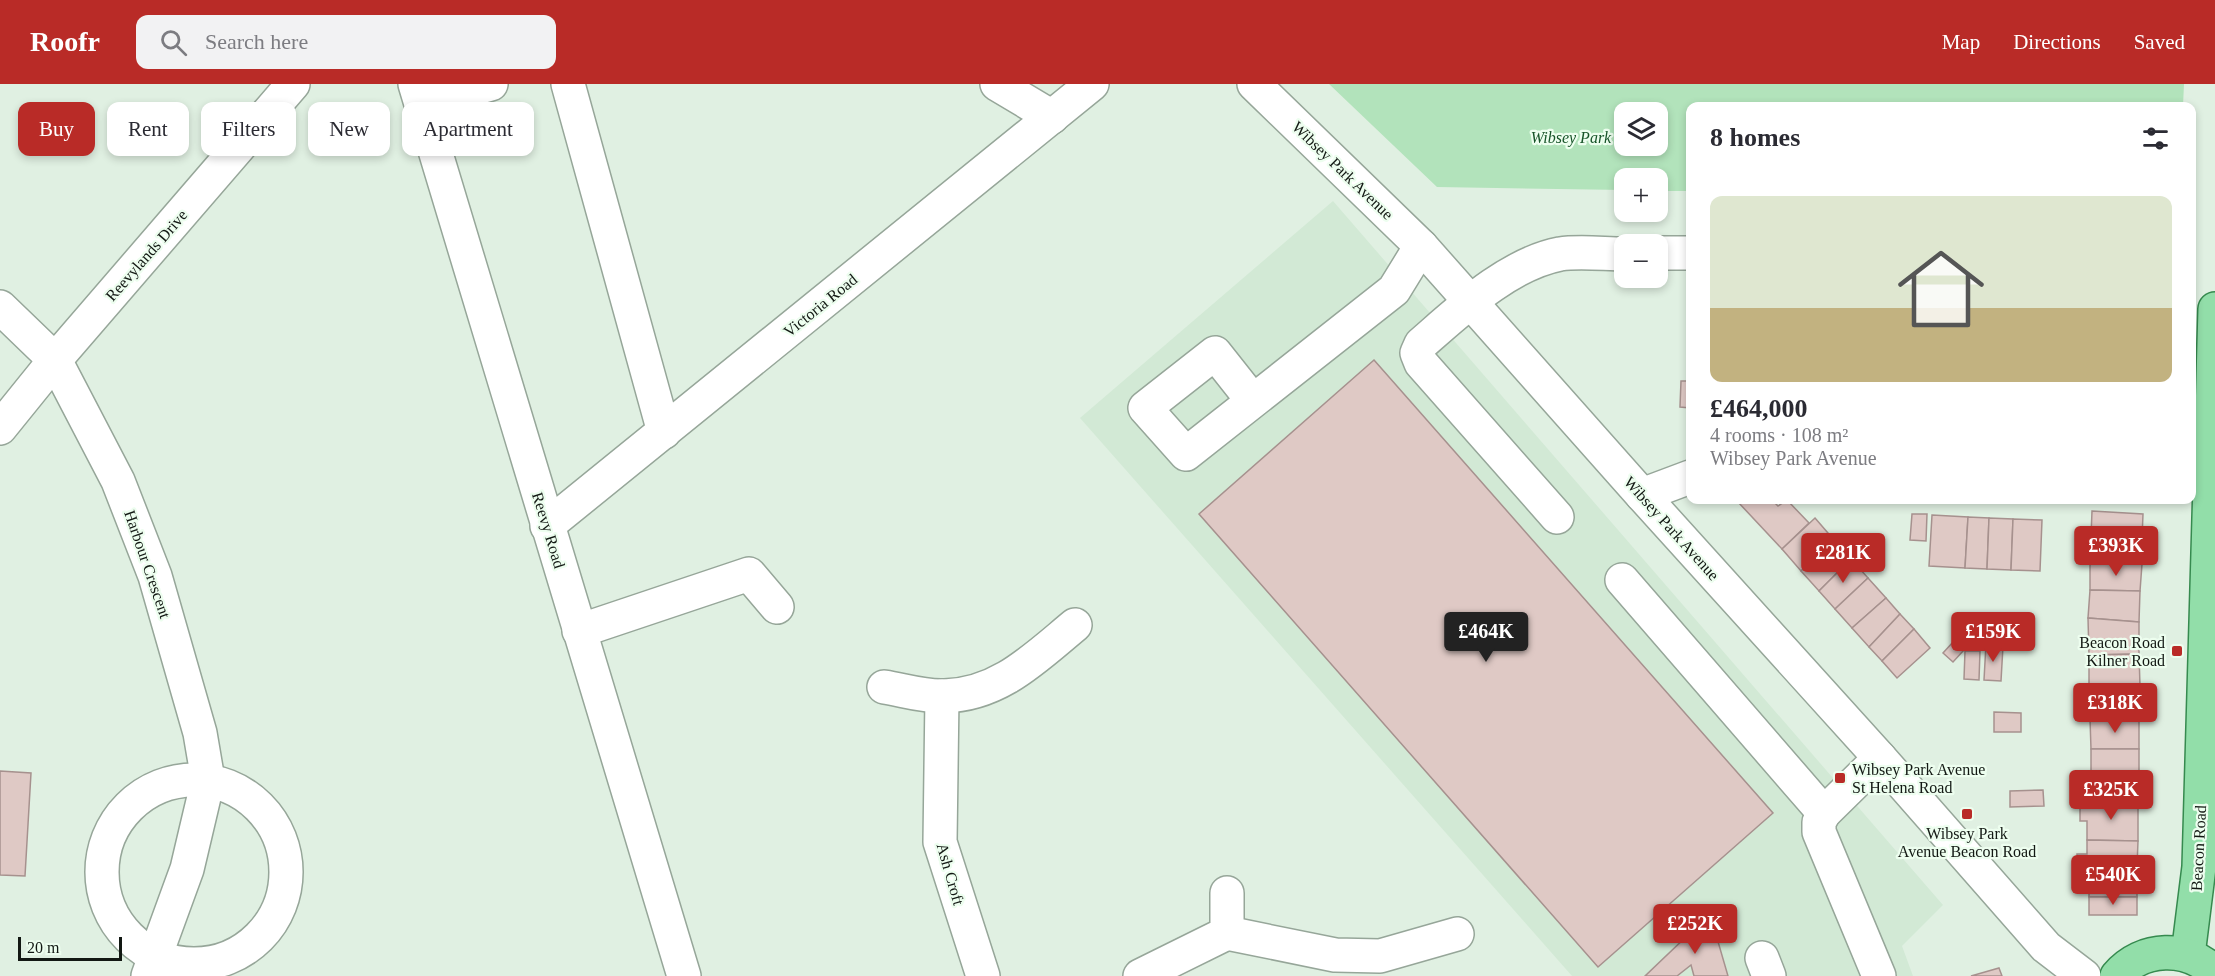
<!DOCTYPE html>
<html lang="en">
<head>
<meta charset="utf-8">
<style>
	:root { --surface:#fff; --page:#f2f2f3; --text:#2b2b33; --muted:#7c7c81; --line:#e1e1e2; --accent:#b92b27 }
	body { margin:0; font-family:"Times New Roman",serif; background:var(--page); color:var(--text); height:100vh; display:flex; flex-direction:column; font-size:22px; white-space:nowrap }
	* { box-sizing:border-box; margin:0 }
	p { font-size:20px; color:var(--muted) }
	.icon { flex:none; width:33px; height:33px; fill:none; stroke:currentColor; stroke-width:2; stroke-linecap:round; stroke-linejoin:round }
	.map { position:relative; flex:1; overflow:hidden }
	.details { position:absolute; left:1686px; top:18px; width:510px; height:402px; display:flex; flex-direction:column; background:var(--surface); border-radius:12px; box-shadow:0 3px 9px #0003 }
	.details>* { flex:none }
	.hud { position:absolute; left:18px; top:18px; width:570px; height:54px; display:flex; gap:12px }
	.controls { position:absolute; left:1614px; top:18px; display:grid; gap:12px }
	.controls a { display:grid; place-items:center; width:54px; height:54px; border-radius:12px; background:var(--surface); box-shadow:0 3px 9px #0003; font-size:30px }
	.scale { position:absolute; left:18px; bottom:15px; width:104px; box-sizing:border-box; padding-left:6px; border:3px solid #121813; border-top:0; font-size:16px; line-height:21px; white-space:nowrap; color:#121813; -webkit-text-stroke:4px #edfeef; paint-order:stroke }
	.price { position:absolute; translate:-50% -51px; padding:0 14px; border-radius:6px; background:var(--accent); color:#fff; font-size:20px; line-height:39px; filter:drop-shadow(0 2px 3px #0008) }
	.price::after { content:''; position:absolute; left:50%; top:36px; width:18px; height:14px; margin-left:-9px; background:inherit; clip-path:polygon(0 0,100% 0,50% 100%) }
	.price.current { background:#222; color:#fff }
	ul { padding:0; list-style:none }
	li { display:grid; align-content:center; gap:12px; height:318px; padding:0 24px }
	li+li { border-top:2px solid var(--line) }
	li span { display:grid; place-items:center; height:186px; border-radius:12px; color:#555 }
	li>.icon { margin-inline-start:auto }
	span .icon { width:108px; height:108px; fill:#fffc; stroke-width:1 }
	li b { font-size:26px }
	h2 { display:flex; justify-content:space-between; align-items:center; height:72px; padding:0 24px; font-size:26px }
	.tag { padding:0 21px; border-radius:12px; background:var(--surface); box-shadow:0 3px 9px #0003; font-size:21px; line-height:54px }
	.tag.current { background:var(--accent); color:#fff }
	header { display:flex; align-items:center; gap:36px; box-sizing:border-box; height:84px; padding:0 30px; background:var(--accent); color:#fff }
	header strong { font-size:28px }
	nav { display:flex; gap:33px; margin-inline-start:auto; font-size:21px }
	.search { width:420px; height:54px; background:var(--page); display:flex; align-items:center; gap:15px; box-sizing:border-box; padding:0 21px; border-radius:12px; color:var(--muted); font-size:22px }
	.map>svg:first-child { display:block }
	.built { fill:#d2e9d5 }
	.green { fill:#b2e3bb; fill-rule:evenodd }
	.building { fill:#dfc9c5; stroke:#a6918e; stroke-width:1.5 }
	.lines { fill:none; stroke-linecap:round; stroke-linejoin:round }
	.minor-casing { stroke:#96a699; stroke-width:36 }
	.major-casing { stroke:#368a4f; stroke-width:36 }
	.minor { stroke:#fff; stroke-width:33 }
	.major { stroke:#92dea9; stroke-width:33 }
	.poi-dot { fill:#b92b27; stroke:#edfeef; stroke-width:2 }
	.labels { text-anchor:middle; stroke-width:4.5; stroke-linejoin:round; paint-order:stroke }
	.park-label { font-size:16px; font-style:italic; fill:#175429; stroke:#edfeef }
	.street-label { font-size:16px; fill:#121813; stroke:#edfeef }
	.poi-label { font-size:16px; fill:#121813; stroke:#edfeef; text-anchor:end }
</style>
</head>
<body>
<header>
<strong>Roofr</strong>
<div class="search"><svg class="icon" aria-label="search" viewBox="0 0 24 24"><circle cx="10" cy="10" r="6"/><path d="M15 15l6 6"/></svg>Search here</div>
<nav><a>Map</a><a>Directions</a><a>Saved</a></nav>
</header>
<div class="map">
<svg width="2215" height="892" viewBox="0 0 2215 892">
	<rect width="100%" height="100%" fill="#e0f0e2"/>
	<path class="built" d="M1333,117L1943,821L1902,862L1913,892H1572L1080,334Z"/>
	<path class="green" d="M1329,0H2184L2183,22H1690V107H1658V94H1624V106L1437,103ZM1624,28H1658V62H1624Z"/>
	<g class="building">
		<path d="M1374,276L1773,729L1598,883L1199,430Z"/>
		<path d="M1681,297H1690V324L1680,323Z"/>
		<path d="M1740,416H1772L1778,422L1787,416L1809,439L1782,465L1738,418Z"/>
		<path d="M2092,427L2143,430L2142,455L2091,453Z"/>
		<path d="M1912,430H1927L1926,457L1910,456Z"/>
		<path d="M1932,431L1968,433L1965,484L1929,482Z"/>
		<path d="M1968,433L1989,434L1987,485L1965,484Z"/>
		<path d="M1815,434L1834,456L1801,487L1782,465Z"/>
		<path d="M1989,434L2013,435L2011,486L1987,485Z"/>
		<path d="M2013,435L2042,436L2040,487L2011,486Z"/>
		<path d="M2091,453L2142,455V480L2090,479Z"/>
		<path d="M1834,456L1851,475L1819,507L1801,487Z"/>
		<path d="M1851,475L1868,494L1835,525L1819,507Z"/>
		<path d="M2090,479L2142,480L2140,507L2090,506Z"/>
		<path d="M1868,494L1886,514L1852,544L1835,525Z"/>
		<path d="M2090,506L2140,507L2139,538L2088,534Z"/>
		<path d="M1886,514L1900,530L1869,563L1852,544Z"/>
		<path d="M1900,530L1914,545L1882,577L1869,563Z"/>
		<path d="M2088,534L2139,538V570L2089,571Z"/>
		<path d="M1914,545L1930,564L1897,594L1882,577Z"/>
		<path d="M1964,546L1974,555L1953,578L1943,569Z"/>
		<path d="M1986,560L2003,562L2001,597L1984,596Z"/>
		<path d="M1965,567H1980L1979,596L1964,595Z"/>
		<path d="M2139,570L2140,602L2089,603V571Z"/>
		<path d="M2140,602L2139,634L2090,635L2089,603Z"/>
		<path d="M1994,628L2021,629V648H1994Z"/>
		<path d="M2139,634V665H2091L2090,635Z"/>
		<rect x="2091" y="665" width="48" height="31"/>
		<path d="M0,687L31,689L25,792L0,791Z"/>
		<path d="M2043,706L2044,722L2010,723V707Z"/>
		<path d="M2080,719H2138V757L2087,756V737H2080Z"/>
		<path d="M2087,756L2138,757L2137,783L2077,782V770H2087Z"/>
		<path d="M2077,782L2137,783V813H2089V795H2078Z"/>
		<rect x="2089" y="813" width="48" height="18"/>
		<path d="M1710,830L1728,892H1694L1691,881L1677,892H1645Z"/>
		<path d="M1999,884L2002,892H1971Z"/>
	</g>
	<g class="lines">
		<defs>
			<g id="minor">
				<path d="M415,0L684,892"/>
				<path d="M568,0L664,348"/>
				<path d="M997,0L1052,33"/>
				<path d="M1254,0L1421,162L1642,411L1880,674L2046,863L2084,892"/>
				<path d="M421,20L491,0"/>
				<path d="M1658,169H1690"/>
				<path d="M0,223L55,276L118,397L155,492L200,649L208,696L187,785L148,892"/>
				<path d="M1253,317L1215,269L1145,324L1186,370L1394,206L1421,162"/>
				<path d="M0,344L55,276L293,0"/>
				<path d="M1642,411L1690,393"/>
				<path d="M1557,433L1421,279L1417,269L1421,260C1459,227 1508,180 1560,170C1579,167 1605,170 1624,170"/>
				<path d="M547,442L1092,0"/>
				<path d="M1622,496L1824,729"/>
				<path d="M579,547L749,490L777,523"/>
				<path d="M884,603C903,606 925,613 944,612C999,611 1035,574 1075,541"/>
				<path d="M942,612L940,758L983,892"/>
				<circle cx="194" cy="788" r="92"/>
				<path d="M1227,849L1335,871L1380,872L1457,850"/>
				<path d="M1762,874L1769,892"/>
				<path d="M1140,892L1227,849V809"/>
				<path d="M1879,892L1819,748V738L1824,729L1880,674"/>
			</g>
			<g id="major">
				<path d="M2188,871L2199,783L2215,225"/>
				<path d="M2117,892C2142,862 2188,861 2215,889"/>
			</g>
		</defs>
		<use href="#minor" class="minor-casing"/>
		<use href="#major" class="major-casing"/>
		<use href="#minor" class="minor"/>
		<use href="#major" class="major"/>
	</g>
	<g class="poi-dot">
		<rect x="2171" y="561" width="12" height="12" rx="3"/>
		<rect x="1834" y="688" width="12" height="12" rx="3"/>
		<rect x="1961" y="724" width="12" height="12" rx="3"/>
	</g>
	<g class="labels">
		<g class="park-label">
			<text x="1571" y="59">Wibsey Park</text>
		</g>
		<g class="street-label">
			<text transform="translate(1343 86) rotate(44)" y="6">Wibsey Park Avenue</text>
			<text transform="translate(146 171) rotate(-49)" y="6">Reevylands Drive</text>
			<text transform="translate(820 221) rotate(-39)" y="6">Victoria Road</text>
			<text transform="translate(1672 444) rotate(48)" y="6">Wibsey Park Avenue</text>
			<text transform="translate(549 446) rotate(73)" y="6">Reevy Road</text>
			<text transform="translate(148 480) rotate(71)" y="6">Harbour Crescent</text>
			<text transform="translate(2198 764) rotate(-87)" y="6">Beacon Road</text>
			<text transform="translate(951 790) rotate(74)" y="6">Ash Croft</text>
		</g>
		<g class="poi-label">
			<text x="2165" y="564">Beacon Road<tspan x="2165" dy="18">Kilner Road</tspan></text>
			<text x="1852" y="691" text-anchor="start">Wibsey Park Avenue<tspan x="1852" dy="18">St Helena Road</tspan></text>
			<text x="1967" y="755" text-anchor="middle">Wibsey Park<tspan x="1967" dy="18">Avenue Beacon Road</tspan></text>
		</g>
	</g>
</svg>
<div class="controls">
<a><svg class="icon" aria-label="layers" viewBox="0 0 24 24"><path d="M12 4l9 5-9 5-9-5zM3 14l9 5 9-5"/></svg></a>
<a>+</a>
<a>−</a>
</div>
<div class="scale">20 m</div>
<b class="price" style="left:2116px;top:493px">£393K</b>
<b class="price" style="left:1843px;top:500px">£281K</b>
<b class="price current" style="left:1486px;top:579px">£464K</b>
<b class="price" style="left:1993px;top:579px">£159K</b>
<b class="price" style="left:2115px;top:650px">£318K</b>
<b class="price" style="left:2111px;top:737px">£325K</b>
<b class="price" style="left:2113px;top:822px">£540K</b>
<b class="price" style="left:1695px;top:871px">£252K</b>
<div class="hud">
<a class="tag current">Buy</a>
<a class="tag">Rent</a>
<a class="tag">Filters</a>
<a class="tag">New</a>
<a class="tag">Apartment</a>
</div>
<section class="details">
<h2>8 homes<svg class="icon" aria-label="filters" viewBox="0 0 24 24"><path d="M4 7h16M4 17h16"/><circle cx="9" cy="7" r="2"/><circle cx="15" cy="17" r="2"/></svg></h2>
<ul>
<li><span style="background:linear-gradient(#dfe7d0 60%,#c2b280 0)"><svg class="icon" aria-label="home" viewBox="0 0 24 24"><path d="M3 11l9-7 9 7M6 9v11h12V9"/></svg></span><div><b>£464,000</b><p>4 rooms · 108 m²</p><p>Wibsey Park Avenue</p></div></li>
</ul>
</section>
</div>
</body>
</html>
